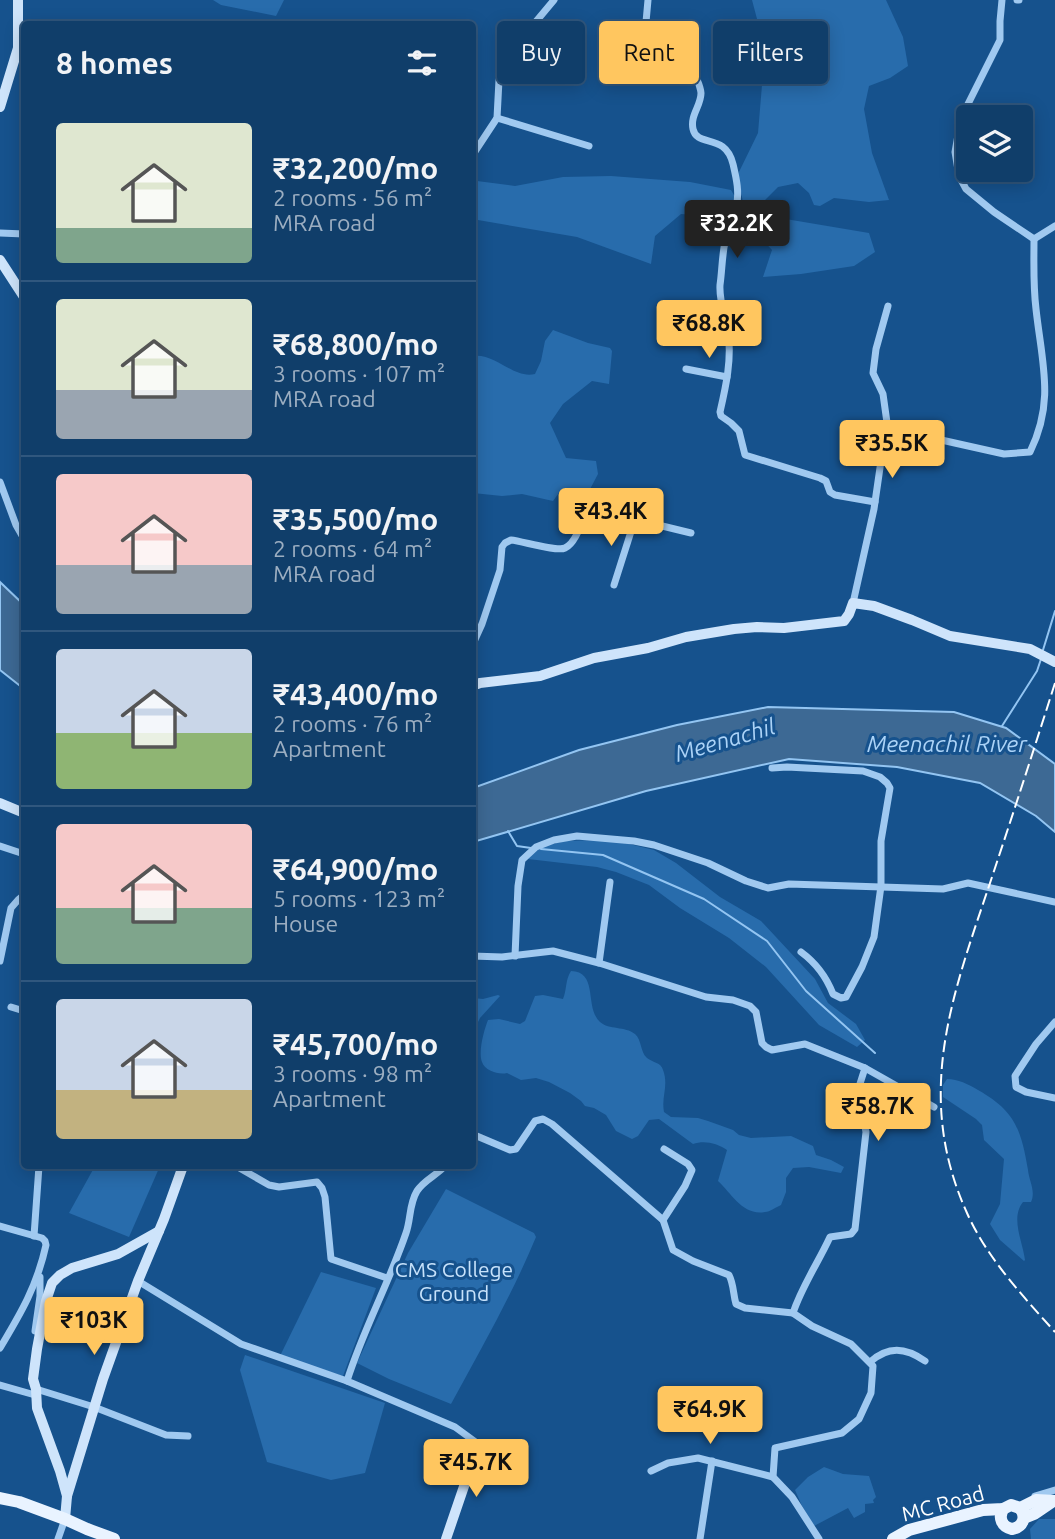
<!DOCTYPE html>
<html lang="en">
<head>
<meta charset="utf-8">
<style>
	:root { --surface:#103e6a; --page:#194570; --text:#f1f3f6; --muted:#9caec1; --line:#30577e; --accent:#ffc65f }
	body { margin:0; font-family:Ubuntu,sans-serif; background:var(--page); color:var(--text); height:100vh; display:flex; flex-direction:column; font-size:26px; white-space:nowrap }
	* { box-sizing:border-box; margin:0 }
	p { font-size:23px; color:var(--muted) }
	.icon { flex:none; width:38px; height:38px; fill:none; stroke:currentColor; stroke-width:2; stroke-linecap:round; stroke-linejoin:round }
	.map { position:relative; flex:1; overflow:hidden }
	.sheet { position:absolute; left:21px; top:21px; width:455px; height:1148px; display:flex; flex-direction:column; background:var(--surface); border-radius:7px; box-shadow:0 4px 18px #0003,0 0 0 2px var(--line) }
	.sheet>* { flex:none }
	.guide { position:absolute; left:497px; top:21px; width:452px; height:63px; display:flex; gap:14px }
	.buttons { position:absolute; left:956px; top:105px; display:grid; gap:14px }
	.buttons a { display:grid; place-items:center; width:77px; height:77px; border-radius:7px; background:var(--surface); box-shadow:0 4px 18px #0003,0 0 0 2px var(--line); font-size:35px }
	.price { position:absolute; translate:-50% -60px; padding:0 16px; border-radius:7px; background:var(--accent); color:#111; font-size:23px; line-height:46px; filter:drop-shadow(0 2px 4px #0008) }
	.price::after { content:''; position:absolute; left:50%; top:42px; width:21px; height:16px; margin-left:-10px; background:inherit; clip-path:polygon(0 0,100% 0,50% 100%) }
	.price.selected { background:#222; color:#fff }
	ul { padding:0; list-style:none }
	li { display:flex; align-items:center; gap:21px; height:175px; padding:0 35px }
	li+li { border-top:2px solid var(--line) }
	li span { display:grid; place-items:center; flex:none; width:196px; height:140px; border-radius:7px; color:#555 }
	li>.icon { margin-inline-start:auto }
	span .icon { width:84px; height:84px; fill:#fffc; stroke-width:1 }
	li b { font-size:30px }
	h2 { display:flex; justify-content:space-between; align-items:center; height:84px; padding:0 35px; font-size:30px }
	.tag { padding:0 24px; border-radius:7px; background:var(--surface); box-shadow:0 4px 18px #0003,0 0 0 2px var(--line); font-size:24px; line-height:63px }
	.tag.selected { background:var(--accent); color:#111 }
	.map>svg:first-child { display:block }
	.green { fill:#286cac }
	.water { fill:#3d6994; stroke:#93c5f2; stroke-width:2 }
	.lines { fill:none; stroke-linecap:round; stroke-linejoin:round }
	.stream { stroke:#93c5f2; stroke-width:2 }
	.street { stroke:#a0c9f0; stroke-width:7 }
	.secondary { stroke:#cee4fb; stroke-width:10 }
	.primary { stroke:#e9f3ff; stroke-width:12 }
	.rail { stroke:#fff; stroke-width:2; stroke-dasharray:12 5; stroke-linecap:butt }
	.labels { text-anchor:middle; stroke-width:6; stroke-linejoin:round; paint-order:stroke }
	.park-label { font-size:21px; fill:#c7e2fb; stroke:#16528d }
	.street-label { font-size:21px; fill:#fff; stroke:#16528d }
	.water-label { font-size:23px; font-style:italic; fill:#acd3f7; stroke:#16528d }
</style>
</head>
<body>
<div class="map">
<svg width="1055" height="1539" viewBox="0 0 1055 1539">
	<rect width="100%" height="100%" fill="#16528d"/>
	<g class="green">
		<path d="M213,0H284L276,16L221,5Z"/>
		<path d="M752,0H886L903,37L908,66L890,78L869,86L864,109L872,153L889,200L869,202L834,198L820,206L814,205L809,193L798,183L778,187L765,200L757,205L743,203L738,174L758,133L762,85L761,34Z"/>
		<path d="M611,176L690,182L731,190L744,212L869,233L875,252L854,266L801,274L763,277L772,250L758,235L718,217L681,214L655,236L651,264L577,237L478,220L473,217V185L477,181L515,186L563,177Z"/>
		<path d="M553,330L588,343L610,348L612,351L609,384L592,381L563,404L550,423L566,458L596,461L598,474L588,493L561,490L553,501L522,494L502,496L473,493V356C496,353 513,379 535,374L541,361L545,341Z"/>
		<path d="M597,840L621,842L654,850L676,863L720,897L761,921L815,979L828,1003L856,1024L865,1040L857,1047L819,1025L766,967L729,938L680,908L649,885L616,872L597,867L528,859L537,848L565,841Z"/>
		<path d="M571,971C599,972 584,1007 600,1022C609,1030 625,1026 635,1034C642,1040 640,1052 647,1058C653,1063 661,1062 663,1070C669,1086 661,1096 664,1112L671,1117L698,1118L708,1121L733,1130L739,1135L751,1138L791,1136L813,1146L816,1155L831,1160L844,1167L841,1173L809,1167L793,1168L786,1178V1192L781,1205C776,1207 770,1212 765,1212C743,1216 732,1194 718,1181L727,1150C717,1143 704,1140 693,1144L659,1119L649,1120L638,1136L632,1139L616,1131L606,1115L594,1108L585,1106L581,1101L570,1093L549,1082L536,1078L521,1080L507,1073C499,1075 485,1071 482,1062C478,1052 484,1030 488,1020L499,1019L520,1024L525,1021L535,996L543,995L563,999C567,990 565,980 571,971Z"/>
		<path d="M498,995L500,996L480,1018L476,1026L473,1025V998L483,999Z"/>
		<path d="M947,1079C958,1079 968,1084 978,1090C1015,1111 1021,1129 1028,1170C1029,1181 1036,1191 1031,1202H1023C1010,1218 1023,1242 1025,1260L1024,1261L1000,1240L990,1224L1000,1204L1004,1159L984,1140L982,1125L976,1119L943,1097V1085Z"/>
		<path d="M95,1166H160L129,1237L69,1213Z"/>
		<path d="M446,1189L534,1233L536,1237C512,1295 481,1349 451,1404L389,1379L357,1363L408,1253Z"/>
		<path d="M321,1272L376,1288L343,1376L280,1356Z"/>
		<path d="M245,1355L385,1403L365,1473L331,1480L267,1462L240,1370Z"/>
		<path d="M824,1467L843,1474L869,1476L876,1497L873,1500L874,1503L865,1504V1512L854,1518L848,1508L814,1526L802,1506L795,1490L808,1477Z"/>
		<path d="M1039,1519H1055V1539H1031L1030,1529Z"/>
	</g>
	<g class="water">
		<path d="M0,582L24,605V689L0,670Z"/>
		<path d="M768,707L954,712L1006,728L1055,764V832L1036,816L980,783L897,767L789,759L646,791L473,842V788L579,750L677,725Z"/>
	</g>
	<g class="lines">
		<g class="stream">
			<path d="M1043,650L1055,611"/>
			<path d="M1002,726L1037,671L1041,659"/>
			<path d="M508,831L517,846L531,848"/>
			<path d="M541,849L603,855L704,899L767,941L806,991L875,1053"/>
		</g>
		<g class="street">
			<path d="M648,0L644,44L643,69L646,72C666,73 681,71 698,82C699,84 701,91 701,93C701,106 690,115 693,129C697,148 725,132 733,164C736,177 740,193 736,207C733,219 727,229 725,242C722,256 722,271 720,285C719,301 725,316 728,332C732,359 726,386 720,412L721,416L731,423L739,431L745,455L820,478L826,481L830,492L835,495L875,502"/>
			<path d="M1017,0H1019"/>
			<path d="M497,118L589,146"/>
			<path d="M472,156L497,118L499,80L508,55L554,0"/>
			<path d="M0,233L24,234"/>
			<path d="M1034,239L1055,226"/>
			<path d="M888,306L876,349L873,373L883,394L889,437"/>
			<path d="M686,369L727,377"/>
			<path d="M0,482L16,525L24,539"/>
			<path d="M614,585L635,519"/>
			<path d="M853,603L874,509L882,454L889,437L894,433H910L1004,454L1030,452C1055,401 1042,364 1036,309C1033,285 1034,262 1034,239L994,212L966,189L959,176L955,152L961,118L1000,40V21L1002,0"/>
			<path d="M472,646L482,624L500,570L502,547L505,543L511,540C522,541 557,552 565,548C576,543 583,520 586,509L617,515L691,533"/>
			<path d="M772,768L787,767L863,771L880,777L887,783L890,788L881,841V886L874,937L862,967L846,997L841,998L833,994C826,976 816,963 801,952"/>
			<path d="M0,846L24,854"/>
			<path d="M472,956L502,957L553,951L599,963L706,997L733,1000L750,1006L756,1012L762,1043L766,1047L772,1050L805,1044L865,1068L858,1090L866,1132L855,1229L851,1234L830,1237C818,1263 802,1286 793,1313L812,1326L851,1344L873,1366L871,1393L859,1419L842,1433L775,1448L773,1477L792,1497L819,1539"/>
			<path d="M515,956L518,886L522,860L536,847L554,840L577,836L634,841L654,845L708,863L746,881L768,888L789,884L943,889L968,883L1055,902"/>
			<path d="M0,961L11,908L18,900L24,895"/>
			<path d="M599,963L610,882"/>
			<path d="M11,1007L24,1011"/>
			<path d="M1055,1022L1036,1044L1015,1076L1016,1087L1026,1092L1055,1098"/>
			<path d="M865,1068L934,1107"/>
			<path d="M472,1134L510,1150L516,1149L535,1121L543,1119L552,1124L663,1220L673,1250L693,1261L729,1275C734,1285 733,1294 736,1304L745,1308L793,1313"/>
			<path d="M236,1166L269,1185L279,1187L317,1182L322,1188L325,1197L331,1259L387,1278"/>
			<path d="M445,1166C437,1175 424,1180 417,1191C409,1204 411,1219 406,1233C389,1283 363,1330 347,1381L455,1427L481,1446"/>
			<path d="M663,1220L685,1186L692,1170L688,1164L664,1149"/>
			<path d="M0,1226L42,1238L45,1241L46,1245C37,1286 21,1313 0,1348"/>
			<path d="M34,1236L39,1166"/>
			<path d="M138,1281L241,1344L347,1381"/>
			<path d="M35,1331L40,1296V1277"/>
			<path d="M870,1362C888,1346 905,1347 925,1361"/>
			<path d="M0,1385L35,1395"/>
			<path d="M36,1389L94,1407L166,1435L188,1436"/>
			<path d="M651,1471L668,1463L698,1458L773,1477"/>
			<path d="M1035,1496L1055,1490"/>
			<path d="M58,1539L65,1519"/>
			<path d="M700,1539L712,1461"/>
		</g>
		<g class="secondary">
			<path d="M0,107L18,48V0"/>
			<path d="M0,260L24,297"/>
			<path d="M472,686L480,683L540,676L594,658L648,648L686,637L734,629L757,627L784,628L844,621L849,614L853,603L874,606L912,620L950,636L1030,649L1055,662"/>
			<path d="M0,803L24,813"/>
			<path d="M67,1496L103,1379L138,1281L164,1219L183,1166"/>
			<path d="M65,1519L67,1496L60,1471L37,1408L36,1389L33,1379L37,1349L46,1301L52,1283L60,1275L72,1268L118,1254L159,1231"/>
			<path d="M446,1539L473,1460L481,1446"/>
		</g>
		<g class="primary">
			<path d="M0,1498L19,1502L65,1519L87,1529L114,1539"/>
			<path d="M1003,1509C998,1518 1002,1527 1012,1529C1023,1527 1027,1517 1020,1508"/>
			<path d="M1024,1518L1034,1514L1053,1501"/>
			<path d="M893,1539L909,1530L983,1510L1003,1509L1011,1505L1020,1508L1036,1500L1055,1501"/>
		</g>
		<path class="rail" d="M1055,683C1034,749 1013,814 991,880C953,994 913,1094 967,1213C987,1258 1022,1295 1055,1332"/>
	</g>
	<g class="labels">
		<g class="park-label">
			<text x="454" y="1277">CMS College<tspan x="454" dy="24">Ground</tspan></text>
		</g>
		<g class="street-label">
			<text transform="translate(943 1504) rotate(-15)" y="7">MC Road</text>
		</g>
		<g class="water-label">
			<text transform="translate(725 740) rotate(-16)" y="8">Meenachil</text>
			<text x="947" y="752">Meenachil River</text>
		</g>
	</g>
</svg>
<div class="buttons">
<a><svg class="icon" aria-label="layers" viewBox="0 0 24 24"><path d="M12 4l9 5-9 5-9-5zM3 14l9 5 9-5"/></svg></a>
</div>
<b class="price selected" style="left:737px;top:260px">₹32.2K</b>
<b class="price" style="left:709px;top:360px">₹68.8K</b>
<b class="price" style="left:892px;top:480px">₹35.5K</b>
<b class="price" style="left:611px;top:548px">₹43.4K</b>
<b class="price" style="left:878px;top:1143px">₹58.7K</b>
<b class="price" style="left:94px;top:1357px">₹103K</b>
<b class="price" style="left:710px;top:1446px">₹64.9K</b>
<b class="price" style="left:476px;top:1499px">₹45.7K</b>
<div class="guide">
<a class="tag">Buy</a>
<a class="tag selected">Rent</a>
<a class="tag">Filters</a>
</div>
<section class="sheet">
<h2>8 homes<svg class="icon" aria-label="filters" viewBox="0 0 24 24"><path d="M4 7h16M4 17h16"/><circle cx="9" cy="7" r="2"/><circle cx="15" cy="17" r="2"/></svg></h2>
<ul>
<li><span style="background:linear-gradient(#dfe7d0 75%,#7fa58c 0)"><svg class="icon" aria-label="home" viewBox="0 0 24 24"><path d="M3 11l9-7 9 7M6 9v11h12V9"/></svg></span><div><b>₹32,200/mo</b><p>2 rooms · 56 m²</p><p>MRA road</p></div></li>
<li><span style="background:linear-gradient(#dfe7d0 65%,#9aa5b1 0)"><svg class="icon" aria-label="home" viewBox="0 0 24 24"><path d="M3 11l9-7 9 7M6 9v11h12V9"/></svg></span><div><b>₹68,800/mo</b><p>3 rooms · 107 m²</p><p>MRA road</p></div></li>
<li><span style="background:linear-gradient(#f6c9c9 65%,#9aa5b1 0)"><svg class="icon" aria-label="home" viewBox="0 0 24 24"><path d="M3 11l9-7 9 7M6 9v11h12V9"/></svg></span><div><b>₹35,500/mo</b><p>2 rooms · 64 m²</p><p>MRA road</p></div></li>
<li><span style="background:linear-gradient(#c9d6e8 60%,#8fb573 0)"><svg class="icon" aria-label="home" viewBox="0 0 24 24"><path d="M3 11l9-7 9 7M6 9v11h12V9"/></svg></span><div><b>₹43,400/mo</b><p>2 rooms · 76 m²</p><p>Apartment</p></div></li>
<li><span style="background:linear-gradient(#f6c9c9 60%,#7fa58c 0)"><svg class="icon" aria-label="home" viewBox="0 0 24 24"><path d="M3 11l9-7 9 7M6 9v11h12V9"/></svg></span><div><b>₹64,900/mo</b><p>5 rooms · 123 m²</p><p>House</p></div></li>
<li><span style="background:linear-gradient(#c9d6e8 65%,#c2b280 0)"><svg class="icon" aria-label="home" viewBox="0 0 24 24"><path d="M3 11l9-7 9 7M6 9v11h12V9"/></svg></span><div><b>₹45,700/mo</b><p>3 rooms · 98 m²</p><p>Apartment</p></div></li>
</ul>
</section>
</div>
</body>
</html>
